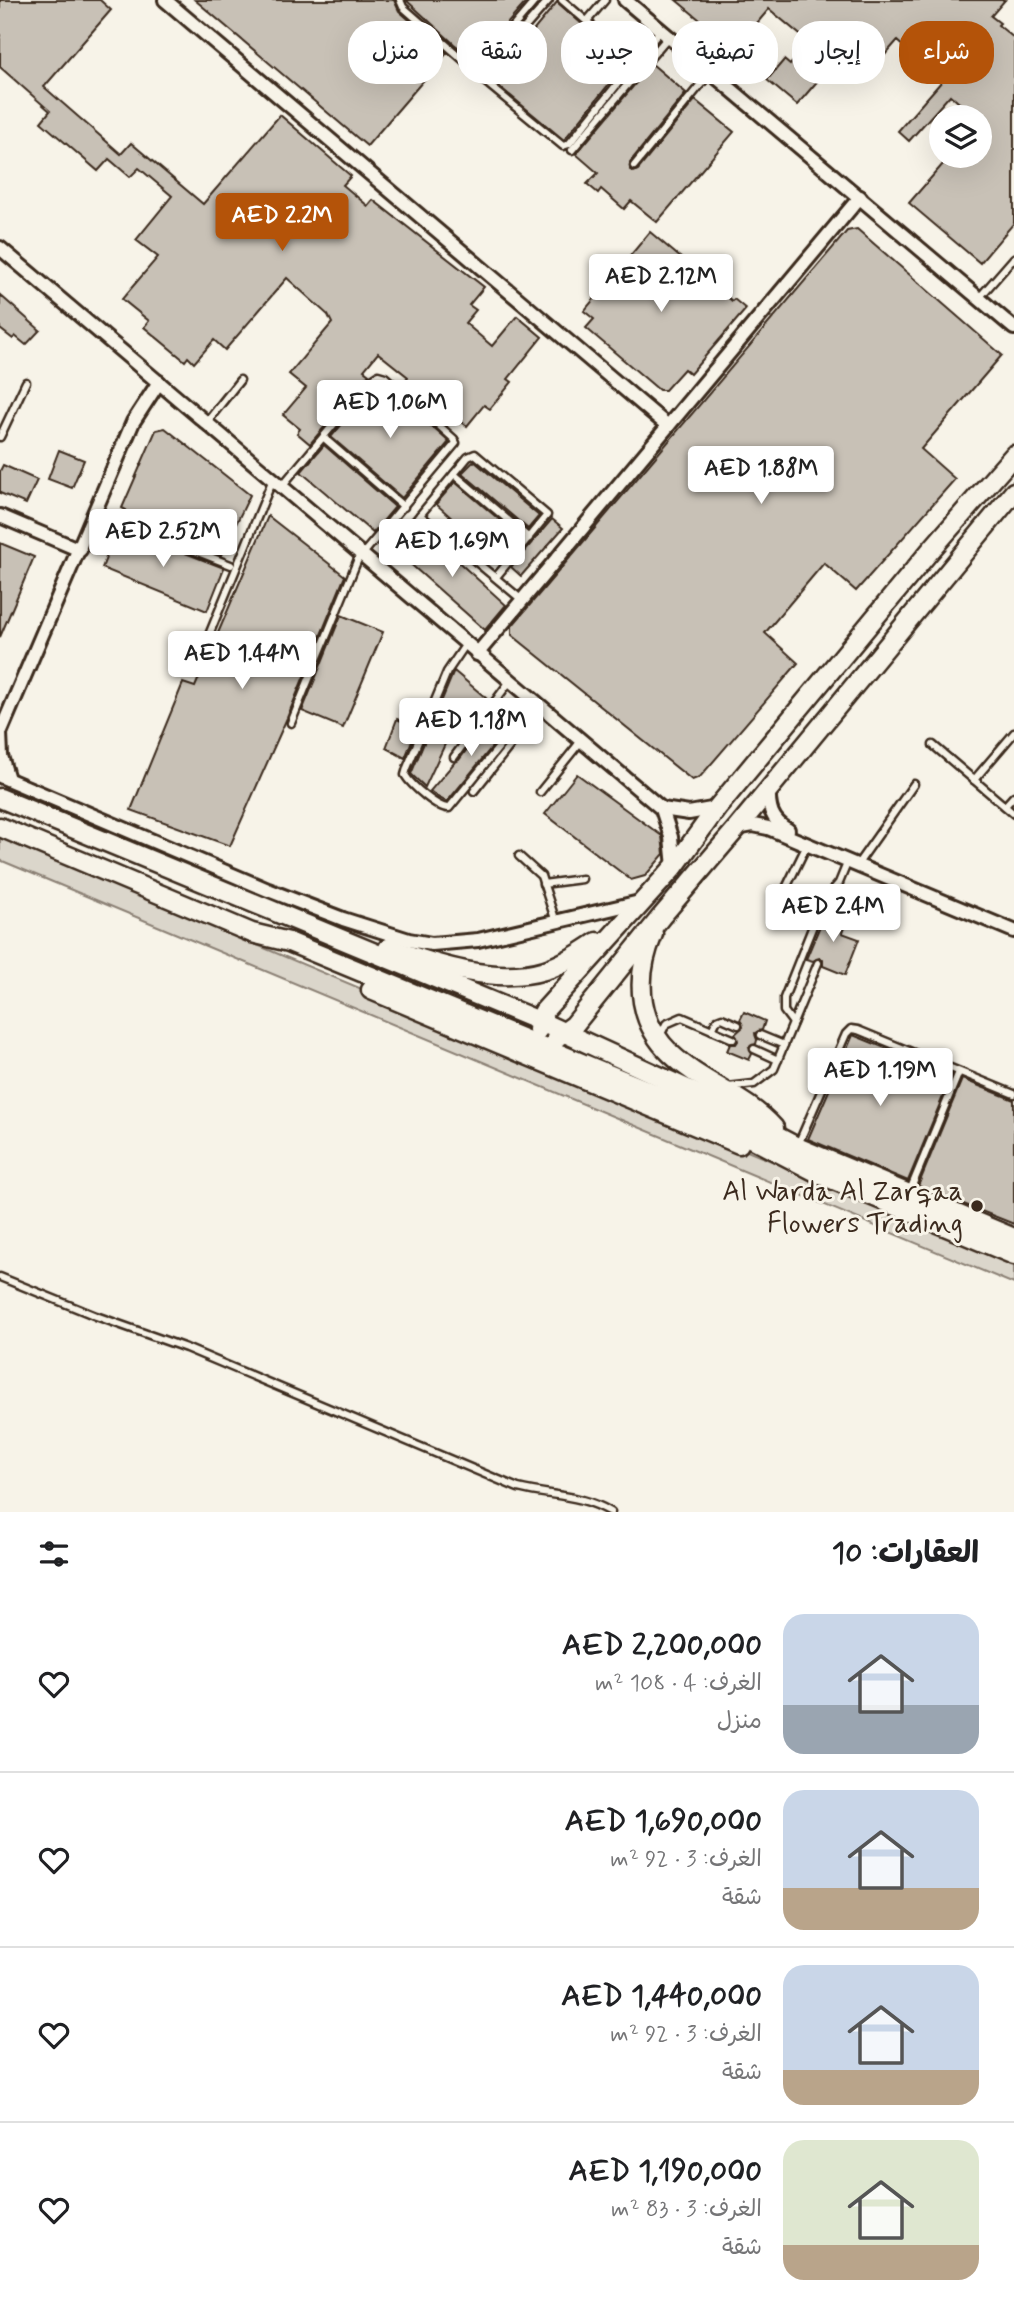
<!DOCTYPE html>
<html lang="ar">
<head>
<meta charset="utf-8">
<style>
	:root { --surface:#fff; --page:#f6f6f6; --text:#202124; --muted:#757577; --line:#e0e0e0; --accent:#b45309 }
	body { margin:0; font-family:Mynerve,"Playpen Sans Arabic",sans-serif; background:var(--page); color:var(--text); direction:rtl; height:100vh; display:flex; flex-direction:column; font-size:26px; white-space:nowrap }
	* { box-sizing:border-box; margin:0 }
	p { font-size:23px; color:var(--muted) }
	.icon { flex:none; width:38px; height:38px; fill:none; stroke:currentColor; stroke-width:2; stroke-linecap:round; stroke-linejoin:round }
	.map { position:relative; height:1512px; overflow:hidden; direction:ltr }
	.details { display:flex; flex-direction:column; background:var(--surface); flex:1 }
	.details>* { flex:none }
	.top-card { position:absolute; left:21px; top:21px; width:973px; height:63px; direction:rtl; display:flex; gap:14px }
	.fabs { position:absolute; left:929px; top:105px; display:grid; gap:14px }
	.fabs a { display:grid; place-items:center; width:63px; height:63px; border-radius:50%; background:var(--surface); box-shadow:0 7px 28px #0002; font-size:35px }
	.price { position:absolute; translate:-50% -60px; padding:0 16px; border-radius:7px; background:#fff; color:#222; font-size:23px; line-height:46px; filter:drop-shadow(0 2px 4px #0008) }
	.price::after { content:''; position:absolute; left:50%; top:42px; width:21px; height:16px; margin-left:-10px; background:inherit; clip-path:polygon(0 0,100% 0,50% 100%) }
	.price.active { background:var(--accent); color:#fff }
	ul { padding:0; list-style:none }
	li { display:flex; align-items:center; gap:21px; height:175px; padding:0 35px }
	li+li { border-top:2px solid var(--line) }
	li span { display:grid; place-items:center; flex:none; width:196px; height:140px; border-radius:21px; color:#555 }
	li>.icon { margin-inline-start:auto }
	span .icon { width:84px; height:84px; fill:#fffc; stroke-width:1 }
	li b { font-size:30px }
	h2 { display:flex; justify-content:space-between; align-items:center; height:84px; padding:0 35px; font-size:30px }
	.tag { padding:0 24px; border-radius:28px; background:var(--surface); box-shadow:0 7px 28px #0002; font-size:24px; line-height:63px }
	.tag.active { background:var(--accent); color:#fff }
	.map>svg:first-child { display:block }
	.green { fill:#dbd6cb; stroke:#8b8074; stroke-width:2 }
	.building { fill:#c8c1b6; stroke:#3b2a1e; stroke-width:2 }
	.lines { fill:none; stroke-linecap:round; stroke-linejoin:round }
	.lane-casing { stroke:#3b2a1e; stroke-width:11 }
	.street-casing { stroke:#3b2a1e; stroke-width:18 }
	.secondary-casing { stroke:#3b2a1e; stroke-width:23 }
	.lane { stroke:#f7f3e8; stroke-width:6 }
	.street { stroke:#f7f3e8; stroke-width:12 }
	.secondary { stroke:#f7f3e8; stroke-width:18 }
	.poi-dot { fill:#3b2a1e; stroke:#f7f3e8; stroke-width:2.5 }
	.labels { text-anchor:middle; stroke-width:6; stroke-linejoin:round; paint-order:stroke }
	.poi-label { font-size:28px; fill:#3b2a1e; stroke:#f7f3e8; text-anchor:end }
</style>
</head>
<body>
<div class="map">
<svg width="1014" height="1512" viewBox="0 0 1014 1512">
	<rect width="100%" height="100%" fill="#f7f3e8"/>
	<filter id="ink" filterUnits="userSpaceOnUse"><feTurbulence type="fractalNoise" baseFrequency=".0143" numOctaves="2"/><feDisplacementMap in="SourceGraphic" scale="14" xChannelSelector="R" yChannelSelector="G"/><feConvolveMatrix kernelMatrix="1 2 1 2 8 2 1 2 1" color-interpolation-filters="sRGB"/></filter>
	<g filter="url(#ink)">
		<path class="green" d="M0,837L1014,1263V1284L0,860Z"/>
		<g class="building">
			<path d="M0,0H100L111,10L44,87L121,154L131,143L203,204L280,115L351,176L343,185L368,206L373,200L484,287L469,305L476,310L465,323L492,346L517,316L542,337L508,379L512,382L490,409L484,405L467,426L454,416L447,425L436,415L443,406L416,384L409,391L402,384L408,377L378,353L364,370L369,374L310,444L297,433L300,429L283,415L306,388L289,374L332,323L328,315L287,278L225,350L214,340L194,363L188,357L185,361L144,327L149,321L122,299L158,257L136,240L172,196L139,168L130,177L109,159L98,171L41,122L50,111L0,67Z"/>
			<path d="M195,0H394L399,11L447,53L367,146Z"/>
			<path d="M406,0H528L475,60L454,44Z"/>
			<path d="M676,0H1005L991,16L1000,23L998,25L1014,38V223L980,263L909,203L950,156H980V117H975L950,95L909,141L898,131L942,81L897,41L869,73L844,50L797,105L767,80L784,60L790,65L808,43L805,39L769,9L735,49Z"/>
			<path d="M557,2L626,63L564,140L489,78L508,55L511,58Z"/>
			<path d="M652,64L686,93L630,162V170L634,172L638,170L695,100L734,132L657,222L631,201L624,209L601,189L598,193L587,184L598,173L576,154Z"/>
			<path d="M857,229L1002,355L921,449L955,479L856,591L824,563L765,633L798,663L700,777L692,780L512,635V626L847,231Z"/>
			<path d="M650,232L732,301L734,299L746,309L690,374L684,369L665,390H659L586,328L594,319L584,311Z"/>
			<path d="M0,295L40,330L26,345L15,336L13,339L0,329Z"/>
			<path d="M378,382L393,395L394,393L449,442L402,498L331,437Z"/>
			<path d="M165,428L250,495L221,555L123,517L126,510L122,508L156,430Z"/>
			<path d="M324,445L395,507L373,533L301,472Z"/>
			<path d="M59,450L84,460L72,488L48,479Z"/>
			<path d="M474,461L539,516L528,529L462,473Z"/>
			<path d="M3,465L37,480L26,504L0,493V471Z"/>
			<path d="M455,482L521,538L501,562L436,504Z"/>
			<path d="M268,516L345,576L287,718L230,846L131,810L183,683L195,687Z"/>
			<path d="M552,519L563,528L521,576L511,567Z"/>
			<path d="M118,527L224,568L207,611L102,568Z"/>
			<path d="M421,528L506,605L485,630L398,553Z"/>
			<path d="M0,543L34,557L0,637Z"/>
			<path d="M341,615L383,632L343,728L302,711Z"/>
			<path d="M454,671L486,698L484,700L487,703L470,725L460,712L425,787L411,774Z"/>
			<path d="M495,711L510,725L447,802L439,798L430,791L454,763L459,760Z"/>
			<path d="M397,719L417,728L405,758L386,748Z"/>
			<path d="M577,774L662,836L664,854L645,876L631,880L545,814Z"/>
			<path d="M827,909L833,911V916L836,918L843,915L848,917L842,933L859,939L845,975L823,966V960L820,958L813,961L806,959Z"/>
			<path d="M744,1012L765,1021L762,1030L755,1033L757,1040L756,1044L749,1047L752,1054L749,1060L727,1051L730,1044H736L738,1041L735,1034L743,1027L740,1020Z"/>
			<path d="M853,1035L952,1075L908,1181L808,1139Z"/>
			<path d="M962,1079L1014,1100V1224L918,1186Z"/>
		</g>
		<g class="lines">
			<defs>
				<g id="lane">
					<path d="M400,0L403,7L467,63L476,66L483,62L536,0"/>
					<path d="M549,0L485,73L483,80L563,146L569,144L660,31"/>
					<path d="M562,0L635,63"/>
					<path d="M587,21L605,0"/>
					<path d="M572,150L668,37"/>
					<path d="M634,166L710,73"/>
					<path d="M979,298L1014,258"/>
					<path d="M206,423L240,380"/>
					<path d="M0,437L26,382"/>
					<path d="M324,438L404,507"/>
					<path d="M454,474L529,538"/>
					<path d="M281,487L372,379L378,375L385,377L454,439L456,443L362,555"/>
					<path d="M95,512L231,565"/>
					<path d="M420,515L522,600"/>
					<path d="M377,567L468,457L475,454L547,515L496,577"/>
					<path d="M466,644L447,672L407,768L405,775C411,785 438,809 449,808L535,703"/>
					<path d="M197,664L273,479"/>
					<path d="M291,723L360,554"/>
					<path d="M933,745L1014,814"/>
					<path d="M454,757L510,681"/>
					<path d="M974,780L1014,733"/>
					<path d="M474,791L541,707"/>
					<path d="M540,792L581,741"/>
					<path d="M1005,806L1014,796"/>
					<path d="M519,856L541,876L556,922"/>
					<path d="M857,865L914,784"/>
					<path d="M543,884L582,879"/>
					<path d="M785,890L807,845"/>
					<path d="M833,890L877,907"/>
					<path d="M838,913L846,895"/>
					<path d="M793,1023L784,1011V998L822,903L839,883L848,861"/>
					<path d="M712,1030L717,1020L722,1018L738,1025"/>
					<path d="M760,1035L784,1045"/>
					<path d="M660,1036L666,1024L682,1017L733,1039"/>
					<path d="M754,1049L778,1060"/>
					<path d="M728,1087L754,1084L774,1069L818,963"/>
					<path d="M797,1147L846,1034L851,1029L858,1030L1014,1094"/>
					<path d="M909,1193L959,1072"/>
					<path d="M0,1277L96,1316L186,1348L518,1488C553,1497 578,1493 611,1512"/>
				</g>
				<g id="street">
					<path d="M165,0L668,426"/>
					<path d="M625,0L1014,328"/>
					<path d="M0,248L662,809L671,837L674,867"/>
					<path d="M0,516L80,550"/>
					<path d="M477,654L860,197"/>
					<path d="M0,733L133,422L159,382"/>
					<path d="M0,733L1,756L8,779"/>
					<path d="M0,776L268,890L343,919L409,940L432,944L478,940L644,901"/>
					<path d="M769,788C768,807 771,820 788,830"/>
					<path d="M662,809L689,813L717,808"/>
					<path d="M737,828L753,825L768,828L1014,931"/>
				</g>
				<g id="secondary">
					<path d="M0,798L539,1021L687,1089L797,1147L1014,1238"/>
					<path d="M0,827L252,933L289,942L700,1112L824,1176L1014,1255"/>
					<path d="M653,934C644,955 639,978 643,1002C655,1073 733,1082 774,1128"/>
					<path d="M388,948C436,965 495,985 545,970C564,964 581,953 597,942"/>
					<path d="M371,990L739,1144"/>
					<path d="M538,1030L539,1021L544,1011L674,867L717,808L930,551L1014,455"/>
					<path d="M556,1038L574,1025L661,917L737,828L1014,492"/>
				</g>
			</defs>
			<use href="#lane" class="lane-casing"/>
			<use href="#street" class="street-casing"/>
			<use href="#secondary" class="secondary-casing"/>
			<use href="#lane" class="lane"/>
			<use href="#street" class="street"/>
			<use href="#secondary" class="secondary"/>
		</g>
	</g>
	<circle class="poi-dot" cx="977" cy="1206" r="7"/>
	<g class="labels">
		<g class="poi-label">
			<text x="963" y="1200">Al Warda Al Zarqaa<tspan x="963" dy="32">Flowers Trading</tspan></text>
		</g>
	</g>
</svg>
<div class="fabs">
<a><svg class="icon" aria-label="layers" viewBox="0 0 24 24"><path d="M12 4l9 5-9 5-9-5zM3 14l9 5 9-5"/></svg></a>
</div>
<b class="price active" style="left:282px;top:253px">AED 2.2M</b>
<b class="price" style="left:661px;top:314px">AED 2.12M</b>
<b class="price" style="left:390px;top:440px">AED 1.06M</b>
<b class="price" style="left:761px;top:506px">AED 1.88M</b>
<b class="price" style="left:163px;top:569px">AED 2.52M</b>
<b class="price" style="left:452px;top:579px">AED 1.69M</b>
<b class="price" style="left:242px;top:691px">AED 1.44M</b>
<b class="price" style="left:471px;top:758px">AED 1.18M</b>
<b class="price" style="left:833px;top:944px">AED 2.4M</b>
<b class="price" style="left:880px;top:1108px">AED 1.19M</b>
<div class="top-card">
<a class="tag active">شراء</a>
<a class="tag">إيجار</a>
<a class="tag">تصفية</a>
<a class="tag">جديد</a>
<a class="tag">شقة</a>
<a class="tag">منزل</a>
</div>
</div>
<section class="details">
<h2>العقارات: 10<svg class="icon" aria-label="filters" viewBox="0 0 24 24"><path d="M4 7h16M4 17h16"/><circle cx="9" cy="7" r="2"/><circle cx="15" cy="17" r="2"/></svg></h2>
<ul>
<li><span style="background:linear-gradient(#c9d6e8 65%,#9aa5b1 0)"><svg class="icon" aria-label="home" viewBox="0 0 24 24"><path d="M3 11l9-7 9 7M6 9v11h12V9"/></svg></span><div><b>AED 2,200,000</b><p>الغرف: 4 · 108 m²</p><p>منزل</p></div><svg class="icon" aria-label="heart" viewBox="0 0 24 24"><path d="M12 20l-8-8c-3-5 5-10 8-4 3-6 11-1 8 4z"/></svg></li>
<li><span style="background:linear-gradient(#c9d6e8 70%,#b9a48a 0)"><svg class="icon" aria-label="home" viewBox="0 0 24 24"><path d="M3 11l9-7 9 7M6 9v11h12V9"/></svg></span><div><b>AED 1,690,000</b><p>الغرف: 3 · 92 m²</p><p>شقة</p></div><svg class="icon" aria-label="heart" viewBox="0 0 24 24"><path d="M12 20l-8-8c-3-5 5-10 8-4 3-6 11-1 8 4z"/></svg></li>
<li><span style="background:linear-gradient(#c9d6e8 75%,#b9a48a 0)"><svg class="icon" aria-label="home" viewBox="0 0 24 24"><path d="M3 11l9-7 9 7M6 9v11h12V9"/></svg></span><div><b>AED 1,440,000</b><p>الغرف: 3 · 92 m²</p><p>شقة</p></div><svg class="icon" aria-label="heart" viewBox="0 0 24 24"><path d="M12 20l-8-8c-3-5 5-10 8-4 3-6 11-1 8 4z"/></svg></li>
<li><span style="background:linear-gradient(#dfe7d0 75%,#b9a48a 0)"><svg class="icon" aria-label="home" viewBox="0 0 24 24"><path d="M3 11l9-7 9 7M6 9v11h12V9"/></svg></span><div><b>AED 1,190,000</b><p>الغرف: 3 · 83 m²</p><p>شقة</p></div><svg class="icon" aria-label="heart" viewBox="0 0 24 24"><path d="M12 20l-8-8c-3-5 5-10 8-4 3-6 11-1 8 4z"/></svg></li>
</ul>
</section>
</body>
</html>
